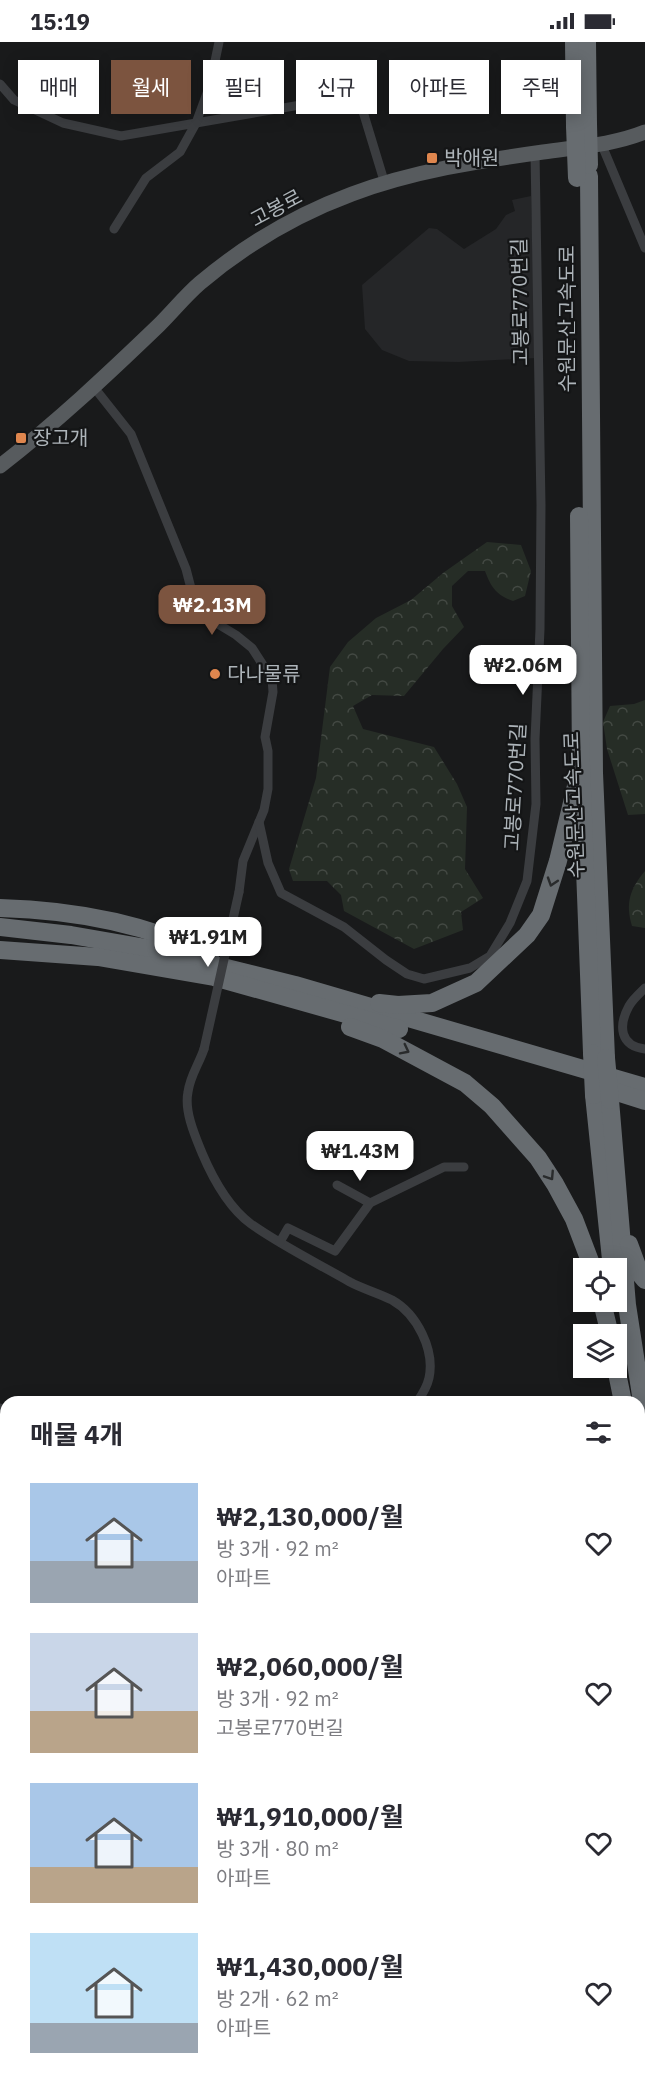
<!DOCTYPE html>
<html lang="ko">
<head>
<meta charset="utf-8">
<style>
	:root { --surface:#fff; --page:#f7f7f7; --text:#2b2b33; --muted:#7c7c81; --accent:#7c543f }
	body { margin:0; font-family:"IBM Plex Sans","Noto Sans KR",sans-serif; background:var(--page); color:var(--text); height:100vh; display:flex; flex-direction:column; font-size:22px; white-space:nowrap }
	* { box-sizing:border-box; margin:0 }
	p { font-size:20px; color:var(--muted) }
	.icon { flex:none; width:33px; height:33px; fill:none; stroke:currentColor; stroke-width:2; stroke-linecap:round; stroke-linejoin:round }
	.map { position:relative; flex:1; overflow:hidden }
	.details { position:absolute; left:0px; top:1354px; width:645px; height:686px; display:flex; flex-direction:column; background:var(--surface); border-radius:18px 18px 0 0; box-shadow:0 3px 15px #0003 }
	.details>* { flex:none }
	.banner { position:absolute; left:18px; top:18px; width:609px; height:54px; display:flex; gap:12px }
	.tools { position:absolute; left:573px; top:1216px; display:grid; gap:12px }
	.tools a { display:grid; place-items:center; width:54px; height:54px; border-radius:0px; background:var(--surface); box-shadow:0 3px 15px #0003; font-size:30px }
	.price { position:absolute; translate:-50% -51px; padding:0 14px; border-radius:12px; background:#fff; color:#222; font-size:20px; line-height:39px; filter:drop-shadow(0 2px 3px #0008) }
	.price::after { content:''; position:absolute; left:50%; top:36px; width:18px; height:14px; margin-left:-9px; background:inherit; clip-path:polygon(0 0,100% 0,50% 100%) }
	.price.selected { background:var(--accent); color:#fff }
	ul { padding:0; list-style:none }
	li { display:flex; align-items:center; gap:18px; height:150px; padding:0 30px }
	li span { display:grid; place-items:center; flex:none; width:168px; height:120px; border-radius:0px; color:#555 }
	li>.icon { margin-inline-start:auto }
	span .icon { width:72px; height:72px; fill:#fffc; stroke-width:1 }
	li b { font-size:26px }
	h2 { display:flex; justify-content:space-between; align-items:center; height:72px; padding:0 30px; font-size:26px }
	.pill { padding:0 21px; border-radius:0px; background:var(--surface); box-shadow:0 3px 15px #0003; font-size:21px; line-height:54px }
	.pill.selected { background:var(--accent); color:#fff }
	.status { display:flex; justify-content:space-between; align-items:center; height:42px; padding:0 30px; background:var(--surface); direction:ltr }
	.status svg { height:16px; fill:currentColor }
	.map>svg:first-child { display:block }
	.built { fill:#252628 }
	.forest { fill:url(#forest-crowns) }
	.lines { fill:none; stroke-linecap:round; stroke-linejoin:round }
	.street { stroke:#3b3d40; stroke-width:9 }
	.primary { stroke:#575b5e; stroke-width:15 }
	.highway { stroke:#676c70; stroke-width:18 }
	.street-bridge { stroke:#3b3d40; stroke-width:9 }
	.highway-bridge { stroke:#676c70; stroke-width:18 }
	.oneway { stroke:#292b2c }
	.poi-dot { fill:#df864e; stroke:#141516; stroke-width:2 }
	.labels { text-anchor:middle; stroke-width:4.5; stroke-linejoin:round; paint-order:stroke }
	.poi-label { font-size:20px; fill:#adb4b9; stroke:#141516; text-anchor:start }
	.street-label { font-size:20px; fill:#adb4b9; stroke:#141516 }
</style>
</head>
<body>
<div class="status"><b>15:19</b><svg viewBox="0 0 49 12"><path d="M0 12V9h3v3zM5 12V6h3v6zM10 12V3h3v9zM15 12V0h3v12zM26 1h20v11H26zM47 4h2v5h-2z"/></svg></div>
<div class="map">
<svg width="645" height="2039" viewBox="0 0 645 2039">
	<defs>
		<pattern id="forest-crowns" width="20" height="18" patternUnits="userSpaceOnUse" patternTransform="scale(1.5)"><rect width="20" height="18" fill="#262d26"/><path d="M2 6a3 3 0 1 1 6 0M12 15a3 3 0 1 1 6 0" fill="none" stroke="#434943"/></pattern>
	</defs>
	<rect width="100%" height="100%" fill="#191a1b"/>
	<g class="built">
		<path d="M531,154L536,316L458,320L409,319L382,308L365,287L362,243L429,186L437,187L464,207L496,187L506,173L515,169L512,158Z"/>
		<path d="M0,1417L6,1422V1505L0,1513Z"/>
	</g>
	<g class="forest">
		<path d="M487,500L521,503L531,529L525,554L513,559C496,553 491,545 485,529H468L452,544V564L464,585L443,607L404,654L372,653L353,664L363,687L434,705L457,742L467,765L465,827L483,856L461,870L463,888L414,907L344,869L341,853L327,839H293L289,827L316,736L330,625L348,600L376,576L411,558L443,531Z"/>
		<path d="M645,658V772L628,773L607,707L603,680L610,664L634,662Z"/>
		<path d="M645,829V886L632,884C625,861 630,847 645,829Z"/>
	</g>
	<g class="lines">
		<g class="street">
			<path d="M0,42L14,58L63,81L121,94L358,53L385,142"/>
			<path d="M601,101L645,206"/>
			<path d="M114,187L146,136L180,110L196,81L210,43L219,0"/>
			<path d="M93,344L131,392L186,527L193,554L199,567L208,576L236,593L252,606L272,637L273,650L265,695L268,709V747L264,768L243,819L239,850"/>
			<path d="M259,780L268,821L281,851L344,885L386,918L407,932L424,937L470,926L490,914L510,881L527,839L536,762L535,697L540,587L541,463L535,111"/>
			<path d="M645,946C640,951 633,957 629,964C618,984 620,1004 645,1007"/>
			<path d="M204,1007C199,1022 190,1034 188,1050C184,1069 195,1094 202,1111C213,1137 228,1165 251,1182C282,1204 317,1221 350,1240C363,1247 378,1251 392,1258C417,1272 435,1308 429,1336C427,1345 422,1353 417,1360"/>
			<path d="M337,1143L370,1161"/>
			<path d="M280,1200L288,1186L335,1209L370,1161L444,1125H464"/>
			<path d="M0,1366L6,1370"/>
			<path d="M0,1590L6,1593"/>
			<path d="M639,1791L645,1793"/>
			<path d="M0,2012L6,2018"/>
			<path d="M21,2034L26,2039"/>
			<path d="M355,2034L356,2039"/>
			<path d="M581,2034L585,2039"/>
		</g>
		<path class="primary" d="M0,424C56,381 108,332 159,283C173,269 186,253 200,241C245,203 298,172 352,152C413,129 479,119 543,110C577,105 613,103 645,90"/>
		<g class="highway">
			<path d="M574,0L575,84"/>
			<path d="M587,0L588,82"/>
			<path d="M589,134L594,731L606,1016"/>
			<path d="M579,474L581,722L592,1011"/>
			<path d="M0,866C72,868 145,881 210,913"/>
			<path d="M0,885L71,893L146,906L295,943L645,1045"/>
			<path d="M0,908L98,915L214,935L399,987"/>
			<path d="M379,961L398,963L432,961L476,941L527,893L541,873L558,819L576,744"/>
			<path d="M350,985L383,997L465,1041L492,1064L538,1116L555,1142L574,1177L593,1227"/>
			<path d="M604,1046L645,1059"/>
			<path d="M594,1053L612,1227"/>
			<path d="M610,1058L627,1263L645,1379"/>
			<path d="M629,1202L640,1232L645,1238"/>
			<path d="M602,1260L610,1293"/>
			<path d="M616,1326L623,1360"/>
			<path d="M639,1431L645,1471"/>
		</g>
		<path class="street-bridge" d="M204,1007L239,850"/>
		<g class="highway-bridge">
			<path d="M588,82L589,123"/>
			<path d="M575,84L577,136"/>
			<path d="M592,1011L594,1053"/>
			<path d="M606,1016L610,1058"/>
		</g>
	</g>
	<defs><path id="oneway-chevron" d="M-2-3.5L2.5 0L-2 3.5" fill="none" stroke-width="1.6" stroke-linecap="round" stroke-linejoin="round" transform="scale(1.5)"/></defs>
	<g class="oneway">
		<use href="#oneway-chevron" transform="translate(552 840) rotate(108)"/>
		<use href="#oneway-chevron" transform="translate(405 1008) rotate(27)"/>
		<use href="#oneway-chevron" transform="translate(550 1134) rotate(57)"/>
	</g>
	<g class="poi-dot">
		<rect x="426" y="110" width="12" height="12" rx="3"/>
		<rect x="15" y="390" width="12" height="12" rx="3"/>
		<circle cx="215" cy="632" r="6"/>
	</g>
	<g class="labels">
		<g class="poi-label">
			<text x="444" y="123">박애원</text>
			<text x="33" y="403">장고개</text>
			<text x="227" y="639">다나물류</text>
		</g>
		<g class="street-label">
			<text transform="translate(276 166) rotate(-28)" y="7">고봉로</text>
			<text transform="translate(520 260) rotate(-91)" y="7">고봉로770번길</text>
			<text transform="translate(567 277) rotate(-90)" y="7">수원문산고속도로</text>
			<text transform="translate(515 745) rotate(-87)" y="7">고봉로770번길</text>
			<text transform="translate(574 763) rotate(-92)" y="7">수원문산고속도로</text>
		</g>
	</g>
</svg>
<div class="tools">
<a><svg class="icon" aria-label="locate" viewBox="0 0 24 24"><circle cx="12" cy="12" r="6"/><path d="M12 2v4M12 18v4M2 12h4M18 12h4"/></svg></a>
<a><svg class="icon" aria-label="layers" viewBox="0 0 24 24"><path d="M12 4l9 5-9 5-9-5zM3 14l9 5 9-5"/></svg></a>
</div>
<b class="price selected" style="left:212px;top:594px">₩2.13M</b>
<b class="price" style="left:523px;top:654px">₩2.06M</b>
<b class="price" style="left:208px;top:926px">₩1.91M</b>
<b class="price" style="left:360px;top:1140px">₩1.43M</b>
<div class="banner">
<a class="pill">매매</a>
<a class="pill selected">월세</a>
<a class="pill">필터</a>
<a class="pill">신규</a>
<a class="pill">아파트</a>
<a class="pill">주택</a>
</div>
<section class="details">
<h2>매물 4개<svg class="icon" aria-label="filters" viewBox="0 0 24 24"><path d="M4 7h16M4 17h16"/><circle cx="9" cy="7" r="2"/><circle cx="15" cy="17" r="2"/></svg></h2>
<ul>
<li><span style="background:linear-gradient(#a9c7e8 65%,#9aa5b1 0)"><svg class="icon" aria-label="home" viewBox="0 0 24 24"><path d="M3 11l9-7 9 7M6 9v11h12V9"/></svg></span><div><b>₩2,130,000/월</b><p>방 3개 · 92 m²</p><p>아파트</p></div><svg class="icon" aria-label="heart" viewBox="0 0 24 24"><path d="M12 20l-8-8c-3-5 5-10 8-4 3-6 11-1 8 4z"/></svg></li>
<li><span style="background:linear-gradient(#c9d6e8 65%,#b9a48a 0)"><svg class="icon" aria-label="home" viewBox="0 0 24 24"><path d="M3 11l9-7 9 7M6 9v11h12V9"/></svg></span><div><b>₩2,060,000/월</b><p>방 3개 · 92 m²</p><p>고봉로770번길</p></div><svg class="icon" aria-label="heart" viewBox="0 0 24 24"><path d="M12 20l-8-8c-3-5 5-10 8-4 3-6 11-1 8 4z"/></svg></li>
<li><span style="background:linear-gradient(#a9c7e8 70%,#b9a48a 0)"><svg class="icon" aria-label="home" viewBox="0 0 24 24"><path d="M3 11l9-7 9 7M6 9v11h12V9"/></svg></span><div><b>₩1,910,000/월</b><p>방 3개 · 80 m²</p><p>아파트</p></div><svg class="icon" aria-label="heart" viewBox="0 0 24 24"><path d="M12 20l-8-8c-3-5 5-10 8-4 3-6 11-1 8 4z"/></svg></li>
<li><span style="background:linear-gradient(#bfe0f5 75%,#9aa5b1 0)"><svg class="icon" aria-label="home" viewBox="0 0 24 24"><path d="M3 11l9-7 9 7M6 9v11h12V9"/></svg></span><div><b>₩1,430,000/월</b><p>방 2개 · 62 m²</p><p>아파트</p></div><svg class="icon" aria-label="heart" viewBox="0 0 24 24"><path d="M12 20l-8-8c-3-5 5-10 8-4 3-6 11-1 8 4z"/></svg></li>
</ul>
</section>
</div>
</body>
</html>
